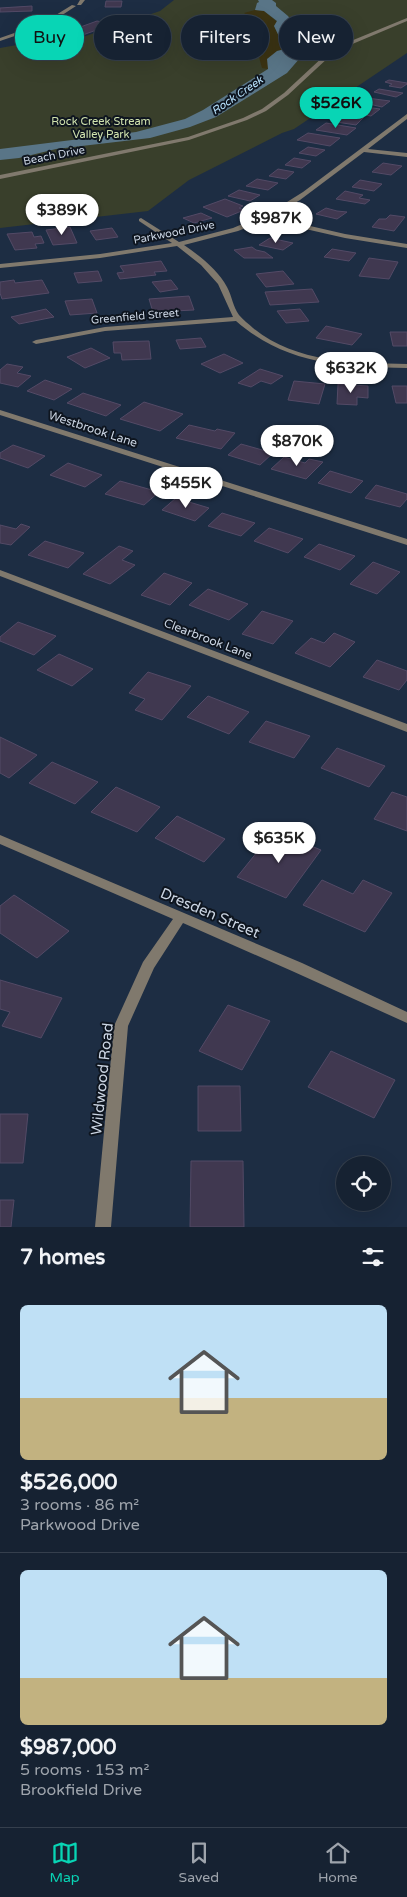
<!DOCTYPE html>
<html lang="en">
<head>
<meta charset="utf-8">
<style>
	:root { --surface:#162232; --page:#1f2a3a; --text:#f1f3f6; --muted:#9ea4ac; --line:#353f4d; --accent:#08d5b5 }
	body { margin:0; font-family:"Varela Round",sans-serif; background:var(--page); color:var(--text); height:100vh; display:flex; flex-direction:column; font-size:19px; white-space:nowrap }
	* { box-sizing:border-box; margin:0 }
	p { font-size:16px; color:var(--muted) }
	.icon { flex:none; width:28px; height:28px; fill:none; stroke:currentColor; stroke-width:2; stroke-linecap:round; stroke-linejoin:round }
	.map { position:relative; height:1227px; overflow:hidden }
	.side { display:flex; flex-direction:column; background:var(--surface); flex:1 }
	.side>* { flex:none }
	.banner { position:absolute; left:15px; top:15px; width:378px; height:45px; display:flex; gap:10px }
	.tools { position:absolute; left:336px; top:1156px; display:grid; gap:10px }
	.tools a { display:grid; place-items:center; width:55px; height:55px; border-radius:50%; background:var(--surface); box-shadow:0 5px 20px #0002,0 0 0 1px var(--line); font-size:25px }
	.price { position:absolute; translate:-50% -42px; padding:0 11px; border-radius:18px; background:#fff; color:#222; font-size:16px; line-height:32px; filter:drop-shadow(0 1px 2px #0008) }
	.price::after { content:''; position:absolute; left:50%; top:30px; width:15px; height:11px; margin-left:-8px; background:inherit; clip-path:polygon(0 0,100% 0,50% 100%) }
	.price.current { background:var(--accent); color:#111 }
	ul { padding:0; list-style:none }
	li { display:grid; align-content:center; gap:10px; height:265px; padding:0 20px }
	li+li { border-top:1px solid var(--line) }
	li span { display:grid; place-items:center; height:155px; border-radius:8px; color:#555 }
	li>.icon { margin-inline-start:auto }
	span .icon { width:90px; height:90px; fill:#fffc; stroke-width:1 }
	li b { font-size:21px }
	h2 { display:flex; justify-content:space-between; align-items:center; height:60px; padding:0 20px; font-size:21px }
	.chip { padding:0 18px; border-radius:22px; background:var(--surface); box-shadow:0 5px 20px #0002,0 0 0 1px var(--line); font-size:18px; line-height:45px }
	.chip.current { background:var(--accent); color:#111 }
	.menu { display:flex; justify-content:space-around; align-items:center; height:70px; border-top:1px solid var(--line); background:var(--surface); font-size:14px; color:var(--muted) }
	.menu a { display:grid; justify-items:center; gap:2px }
	.menu .current { color:var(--accent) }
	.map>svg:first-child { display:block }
	.green { fill:#393f2b }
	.sand { fill:#3b3313 }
	.water { fill:#597587 }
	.building { fill:#403850; stroke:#534a66 }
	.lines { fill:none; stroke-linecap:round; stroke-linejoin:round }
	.minor { fill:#80796d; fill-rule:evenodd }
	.tertiary { fill:#80796d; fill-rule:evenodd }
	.labels { text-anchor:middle; stroke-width:4; stroke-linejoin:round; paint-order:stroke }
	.far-water-label { font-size:11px; font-style:italic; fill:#b8e3fe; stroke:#0e151f }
	.far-park-label { font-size:11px; fill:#d1e3ae; stroke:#0e151f }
	.far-street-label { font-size:11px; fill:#cbd5e3; stroke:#0e151f }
	.street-label { font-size:12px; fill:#cbd5e3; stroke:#0e151f }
	.near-street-label { font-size:15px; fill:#cbd5e3; stroke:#0e151f }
</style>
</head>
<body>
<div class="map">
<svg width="407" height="1227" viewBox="0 0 407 1227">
	<rect width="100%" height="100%" fill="#1d2d43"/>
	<path class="green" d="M174,0H407V53L294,129L282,133L189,180L148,211L0,228V48L17,45L39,50L53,47L160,11Z"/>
	<path class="sand" d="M255,10L264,11L277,22L274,26L285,49L277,51L268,69L262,68L259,57L263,51L257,37L268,36L269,31L261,23L244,13Z"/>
	<path class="water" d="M258,0H272L276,3V6L288,16L308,46L301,48L298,51L300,58L287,73L216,117L190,127L150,138L56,149L19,158L0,160V149L136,132L185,119L203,110L268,69L267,59L277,51L285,49L274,26L277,21L264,11L255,10L257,3L259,2Z"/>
	<g class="building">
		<path d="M106,1H122L121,7H105Z"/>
		<path d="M32,6V11L0,12V8Z"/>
		<path d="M97,21L113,24L80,36L64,33Z"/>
		<path d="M60,32L74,35L42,47L27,44Z"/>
		<path d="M389,80L407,83V84L401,88L389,86L392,84L385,82Z"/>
		<path d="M379,89L403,93L396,97L374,92Z"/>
		<path d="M367,98L390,101L382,107L369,104L373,102L363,100Z"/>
		<path d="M352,105L380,109L371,116L343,111Z"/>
		<path d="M332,112L364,117L356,125L330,121L333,118L326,117Z"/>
		<path d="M326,123L356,128L347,135L316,130Z"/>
		<path d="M308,133L340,138L330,146L297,140Z"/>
		<path d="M308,147L325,150L316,156L299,153Z"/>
		<path d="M294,158L311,161L302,168L285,165Z"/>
		<path d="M383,163L402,166L391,175L372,172Z"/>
		<path d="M278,169L294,172L286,179L269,176Z"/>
		<path d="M257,179L278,183L268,190L246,186Z"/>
		<path d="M360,180L382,184L374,191L352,187Z"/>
		<path d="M239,190L260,195L250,201L228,196Z"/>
		<path d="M345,191L363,195L359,198L370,200L365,204L336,199Z"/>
		<path d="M225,199L243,206L239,208L244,210L227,217L203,207Z"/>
		<path d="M326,208L337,211L347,212L337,219L316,214Z"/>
		<path d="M201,213L212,218L194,223L183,218Z"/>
		<path d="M390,215L405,217L394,231L372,227L379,219H386Z"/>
		<path d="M70,227L77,243L53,245L46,230Z"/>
		<path d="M112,228L118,237L96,240L90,231Z"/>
		<path d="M32,232L34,237L41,236L44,243L35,244L37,248L15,250L7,234Z"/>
		<path d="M270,238L293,243L283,250L259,245Z"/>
		<path d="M252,247L256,250L265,252L273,258H244L234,250Z"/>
		<path d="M332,249L356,253L349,261L324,257Z"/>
		<path d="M369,258L398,262L389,279L359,276Z"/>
		<path d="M161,261L167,271L154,272L156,275L120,279L117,273L124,272L120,266Z"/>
		<path d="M98,271L102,281L78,283L74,273Z"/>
		<path d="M283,271L294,284L266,287L256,274Z"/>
		<path d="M14,280L15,283L42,280L49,293L2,299L0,293V282Z"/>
		<path d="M171,280L178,289L160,292L152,282Z"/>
		<path d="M312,289L319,302L270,305L265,292Z"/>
		<path d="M189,296L194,310L153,312L149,299Z"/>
		<path d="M92,299L97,313L70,315L65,301Z"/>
		<path d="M46,309L54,317L19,324L11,317Z"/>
		<path d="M300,309L309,321L286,323L277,311Z"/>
		<path d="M326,326L362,334L352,345L316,338Z"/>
		<path d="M390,332H407V346H393Z"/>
		<path d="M201,338L206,347L180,349L176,340Z"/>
		<path d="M149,341L151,359L122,360L121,353H114L113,342Z"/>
		<path d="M91,348L110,358L85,368L67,357Z"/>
		<path d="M224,354L243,363L220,373L201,364Z"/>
		<path d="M7,364L23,367L17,373L31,376L18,387L0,383V370Z"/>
		<path d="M260,369L283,376L271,384L261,381L251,387L238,383Z"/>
		<path d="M45,380L72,389L54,400L27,391Z"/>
		<path d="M294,381L325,384L319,404L288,400Z"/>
		<path d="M338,384L368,386V398L357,397V405L337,404Z"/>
		<path d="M392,386H407V403H396Z"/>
		<path d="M83,393L121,405L106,416L67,403Z"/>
		<path d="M144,402L183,414L160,431L120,419Z"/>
		<path d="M189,425L215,431L217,429L235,433L221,449L176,438Z"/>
		<path d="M241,444L273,453L260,465L228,455Z"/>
		<path d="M13,445L45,456L28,468L0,458V453Z"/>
		<path d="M284,457L305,463L309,459L323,462L306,479L271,469Z"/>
		<path d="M68,463L102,475L85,487L50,475Z"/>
		<path d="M330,471L363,481L351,493L318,483Z"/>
		<path d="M120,481L159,492L144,505L105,494Z"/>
		<path d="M376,485L407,494V499L400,507L365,498Z"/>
		<path d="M176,498L209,508L195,521L162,510Z"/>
		<path d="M222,513L255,523L241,536L208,526Z"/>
		<path d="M21,524L30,527L11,545L0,543V525L16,529Z"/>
		<path d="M269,528L303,539L288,553L254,541Z"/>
		<path d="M45,541L84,553L68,568L28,555Z"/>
		<path d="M319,544L355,556L340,570L304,557Z"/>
		<path d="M119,546L133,551L122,560L135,565L110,584L83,574Z"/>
		<path d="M373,562L400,572L377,594L350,584Z"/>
		<path d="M164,573L192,583L170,605L141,595Z"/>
		<path d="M208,589L248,604L229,620L189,605Z"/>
		<path d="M262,611L293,621L273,644L242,634Z"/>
		<path d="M18,622L56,636L34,655L0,641V637Z"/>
		<path d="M334,633L355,642L330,667L295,653L311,638L324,643Z"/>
		<path d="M59,654L93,669L72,686L37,670Z"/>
		<path d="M377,660L407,671V680L399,690L363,677Z"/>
		<path d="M148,672L191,686L162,720L135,710L145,699L129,693Z"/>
		<path d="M208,696L249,712L229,734L187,717Z"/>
		<path d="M266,721L310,736L294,758L249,742Z"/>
		<path d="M0,737L37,755L9,778L0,773Z"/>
		<path d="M337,748L385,766L369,787L321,768Z"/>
		<path d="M52,762L98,782L75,804L29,783Z"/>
		<path d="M116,787L160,807L137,832L91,812Z"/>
		<path d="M392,792L407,797V831L374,819Z"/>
		<path d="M177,816L225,839L204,862L155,838Z"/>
		<path d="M274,831L321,850L286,898L237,877Z"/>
		<path d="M322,880L353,894L363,880L392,893L365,932L303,905Z"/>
		<path d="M14,895L69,931L37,958L0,933V906Z"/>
		<path d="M0,980L62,998L41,1038L2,1026L10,1012L0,1009Z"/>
		<path d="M228,1005L270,1021L242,1070L199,1051Z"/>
		<path d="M331,1051L395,1080L374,1118L308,1087Z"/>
		<path d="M198,1086H240L241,1131H198Z"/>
		<path d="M0,1114H28L23,1163H0Z"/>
		<path d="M191,1161H243L244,1227H190Z"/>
		<path d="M0,1200H14L11,1227H0Z"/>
	</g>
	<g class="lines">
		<g class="minor">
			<path d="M80,0H85L81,5H77Z"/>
			<path d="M72,5L76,6L47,25L0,41V38L43,23Z"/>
			<path d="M407,114V119L368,149L407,153V157L364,152L300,200L271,217L345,234L407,244V248L345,238L266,220L238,231L184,245C200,256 218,270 227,287C232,296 233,307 239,315C243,320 249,324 253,328C295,363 355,363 407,364V368C343,367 287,365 236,321L105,331L36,344L32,342L36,340L105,327L233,317L218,284L201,265L177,246L100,258L0,268V264L100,254L172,243L139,221V219L141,218L179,242L233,228L271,212L303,192Z"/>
			<path d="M0,410L407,539V545L0,415Z"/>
			<path d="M0,570L407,724V732L0,576Z"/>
			<path d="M0,835L302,963L407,1012V1023L292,971L183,923L154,968L128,1026L111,1227H95L114,1026L143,962L173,919L0,844Z"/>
		</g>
		<path class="tertiary" d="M407,18V21L350,45L329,57L288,95L266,111L247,120L189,140L0,179V175L188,137L243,118L262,109L284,93L325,55L346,43Z"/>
	</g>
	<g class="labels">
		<g class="far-water-label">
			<text transform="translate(237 95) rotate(-34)" y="4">Rock Creek</text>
		</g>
		<g class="far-park-label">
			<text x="101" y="125">Rock Creek Stream<tspan x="101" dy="13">Valley Park</tspan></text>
		</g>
		<g class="far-street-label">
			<text transform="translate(54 155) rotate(-11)" y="4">Beach Drive</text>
			<text transform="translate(174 232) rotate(-11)" y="4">Parkwood Drive</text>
			<text transform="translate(135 316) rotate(-5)" y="4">Greenfield Street</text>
		</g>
		<g class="street-label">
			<text transform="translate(93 429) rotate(18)" y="4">Westbrook Lane</text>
			<text transform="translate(208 639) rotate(21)" y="4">Clearbrook Lane</text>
		</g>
		<g class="near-street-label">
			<text transform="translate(210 913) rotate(23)" y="5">Dresden Street</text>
			<text transform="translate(102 1079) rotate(-84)" y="5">Wildwood Road</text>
		</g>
	</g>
</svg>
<div class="tools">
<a><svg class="icon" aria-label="locate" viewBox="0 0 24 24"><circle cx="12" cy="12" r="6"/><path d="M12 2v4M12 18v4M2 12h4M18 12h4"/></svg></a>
</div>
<b class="price current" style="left:336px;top:129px">$526K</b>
<b class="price" style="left:62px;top:236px">$389K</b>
<b class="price" style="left:276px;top:244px">$987K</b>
<b class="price" style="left:351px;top:394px">$632K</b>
<b class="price" style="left:297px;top:467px">$870K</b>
<b class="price" style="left:186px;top:509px">$455K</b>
<b class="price" style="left:279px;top:864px">$635K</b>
<div class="banner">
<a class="chip current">Buy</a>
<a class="chip">Rent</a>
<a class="chip">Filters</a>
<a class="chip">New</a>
</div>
</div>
<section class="side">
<h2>7 homes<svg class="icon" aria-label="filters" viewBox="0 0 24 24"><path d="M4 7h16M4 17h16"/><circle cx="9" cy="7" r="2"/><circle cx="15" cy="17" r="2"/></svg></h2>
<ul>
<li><span style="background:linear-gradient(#bfe0f5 60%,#c2b280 0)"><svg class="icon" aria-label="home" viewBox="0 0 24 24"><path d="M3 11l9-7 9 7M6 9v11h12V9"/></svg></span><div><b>$526,000</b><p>3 rooms · 86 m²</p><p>Parkwood Drive</p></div></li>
<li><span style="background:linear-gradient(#bfe0f5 70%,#c2b280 0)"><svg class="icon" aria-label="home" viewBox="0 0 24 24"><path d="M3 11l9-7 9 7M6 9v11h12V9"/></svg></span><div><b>$987,000</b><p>5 rooms · 153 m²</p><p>Brookfield Drive</p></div></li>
</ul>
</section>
<nav class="menu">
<a class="current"><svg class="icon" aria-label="map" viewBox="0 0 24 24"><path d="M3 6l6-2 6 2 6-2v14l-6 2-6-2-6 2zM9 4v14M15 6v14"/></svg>Map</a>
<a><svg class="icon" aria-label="saved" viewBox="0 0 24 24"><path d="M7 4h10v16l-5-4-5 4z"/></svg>Saved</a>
<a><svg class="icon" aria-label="home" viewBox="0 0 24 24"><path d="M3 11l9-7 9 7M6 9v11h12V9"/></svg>Home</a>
</nav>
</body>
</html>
